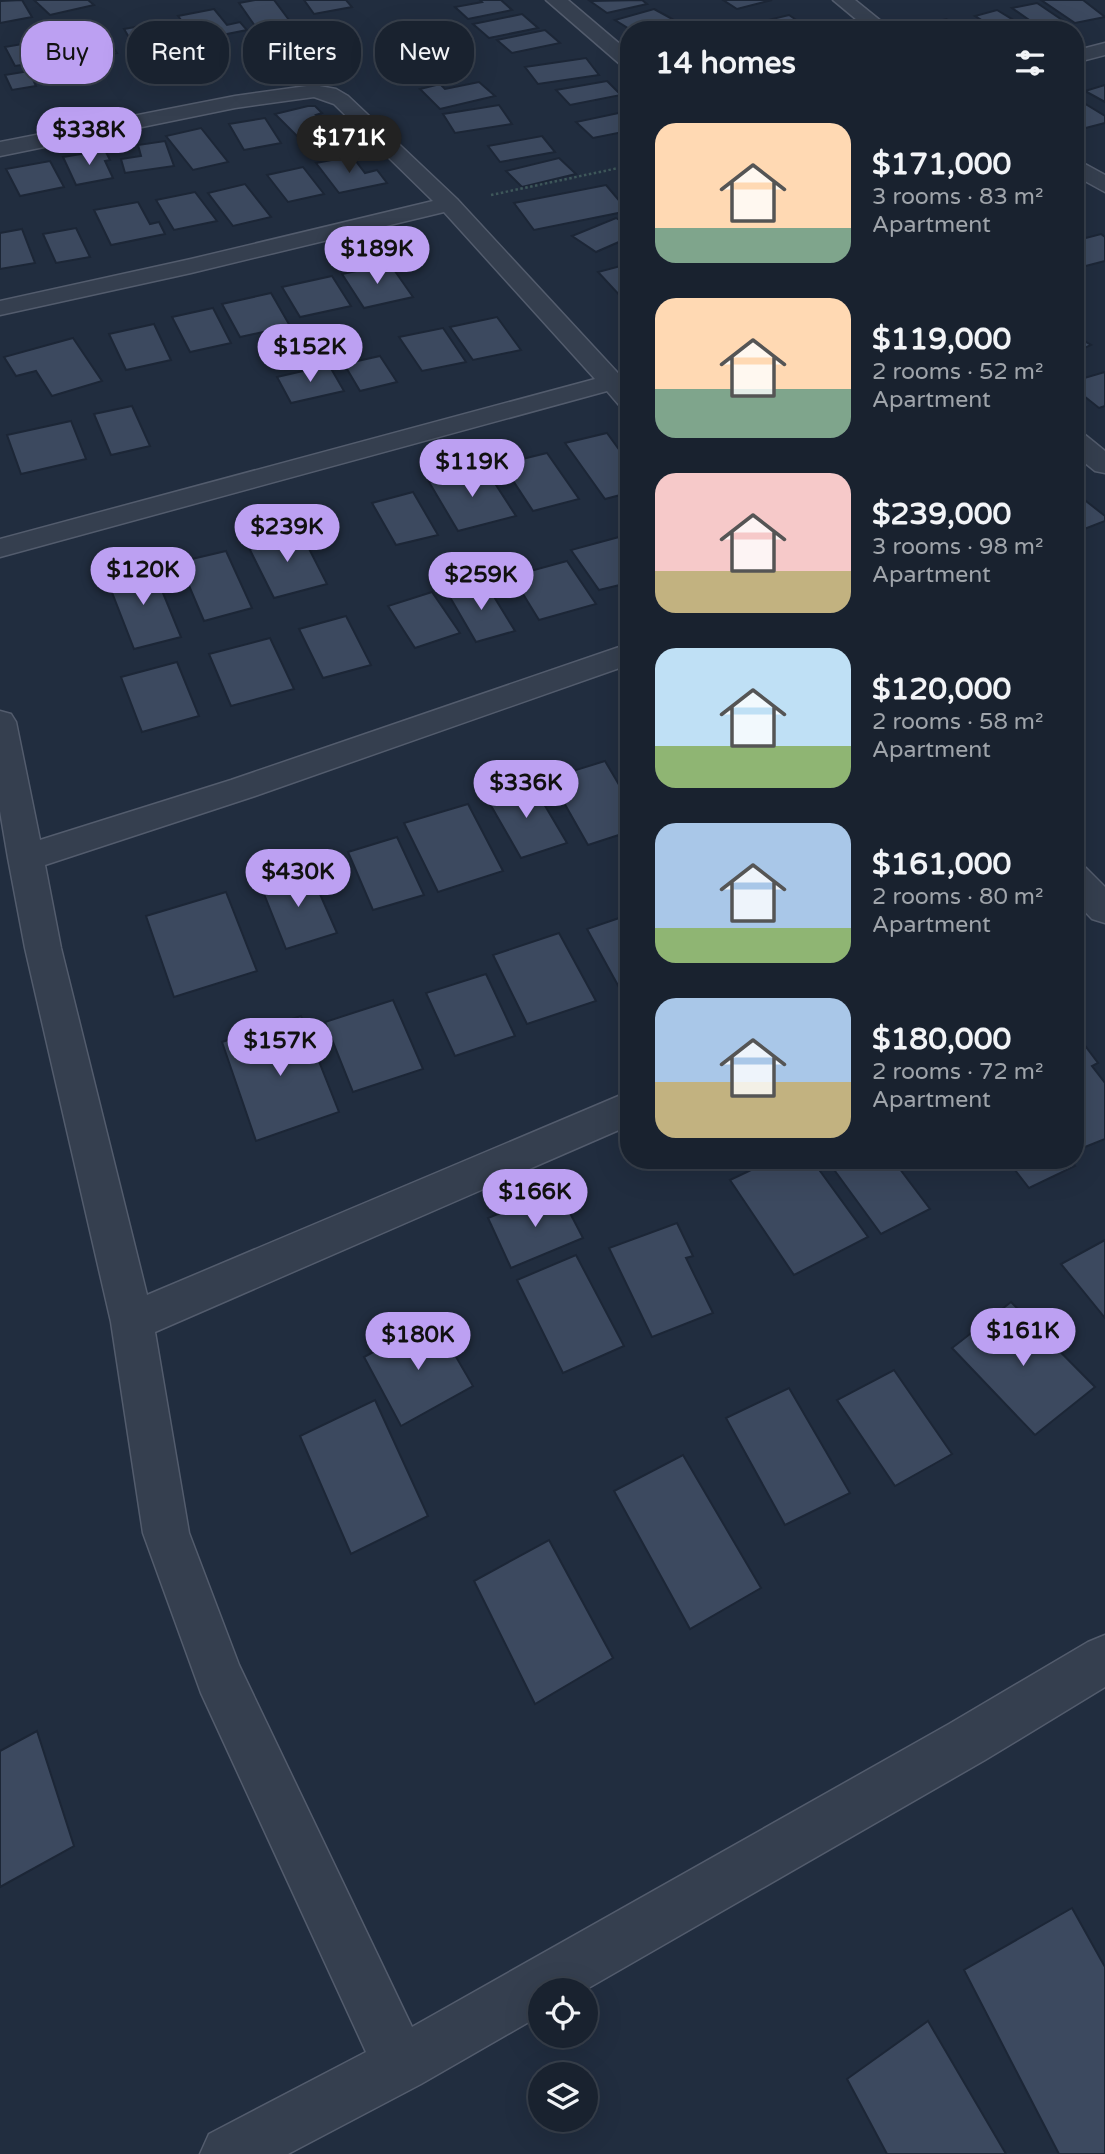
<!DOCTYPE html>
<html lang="en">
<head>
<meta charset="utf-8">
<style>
	:root { --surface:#19222f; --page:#222a37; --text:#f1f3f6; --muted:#9fa4aa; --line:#373f4b; --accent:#bca0f2 }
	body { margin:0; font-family:"Varela Round",sans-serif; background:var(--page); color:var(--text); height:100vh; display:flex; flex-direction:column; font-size:26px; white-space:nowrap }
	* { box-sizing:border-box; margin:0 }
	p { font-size:23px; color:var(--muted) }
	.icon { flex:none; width:38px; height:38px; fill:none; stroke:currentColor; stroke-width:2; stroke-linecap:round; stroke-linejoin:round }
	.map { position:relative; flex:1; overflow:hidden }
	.sheet { position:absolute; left:620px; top:21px; width:464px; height:1148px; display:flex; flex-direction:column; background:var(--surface); border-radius:28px; box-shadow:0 7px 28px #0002,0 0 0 2px var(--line) }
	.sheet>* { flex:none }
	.guide { position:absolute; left:21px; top:21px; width:494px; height:63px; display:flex; gap:14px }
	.fabs { position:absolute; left:528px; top:1978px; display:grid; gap:14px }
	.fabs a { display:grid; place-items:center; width:70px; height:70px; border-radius:50%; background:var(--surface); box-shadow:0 7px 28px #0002,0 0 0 2px var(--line); font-size:35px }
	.price { position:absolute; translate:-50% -60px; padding:0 16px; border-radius:24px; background:var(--accent); color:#111; font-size:23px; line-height:46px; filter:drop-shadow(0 2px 4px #0008) }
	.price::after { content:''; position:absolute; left:50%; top:42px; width:21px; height:16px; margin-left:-10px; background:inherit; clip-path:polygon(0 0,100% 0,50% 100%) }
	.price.current { background:#222; color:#fff }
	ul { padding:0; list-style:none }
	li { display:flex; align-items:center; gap:21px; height:175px; padding:0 35px }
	li span { display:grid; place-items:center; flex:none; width:196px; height:140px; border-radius:21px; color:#555 }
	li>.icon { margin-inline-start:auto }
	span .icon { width:84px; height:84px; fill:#fffc; stroke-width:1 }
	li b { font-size:30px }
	h2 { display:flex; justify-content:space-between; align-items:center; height:84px; padding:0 35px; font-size:30px }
	.pill { padding:0 24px; border-radius:28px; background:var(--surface); box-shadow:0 7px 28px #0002,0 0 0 2px var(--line); font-size:24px; line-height:63px }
	.pill.current { background:var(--accent); color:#111 }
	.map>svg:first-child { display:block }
	.building { fill:#3c495f; stroke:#1c2636; stroke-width:2 }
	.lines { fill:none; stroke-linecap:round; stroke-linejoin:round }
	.minor-casing { stroke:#535c6d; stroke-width:3 }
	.path { stroke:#3e575a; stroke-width:2.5; stroke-dasharray:2.5 2.5; stroke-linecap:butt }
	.minor { fill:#353f4f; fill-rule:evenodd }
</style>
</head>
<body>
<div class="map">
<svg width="1105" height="2154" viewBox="0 0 1105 2154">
	<rect width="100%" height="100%" fill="#212d3f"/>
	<g class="building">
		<path d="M22,0L32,17L0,23V1Z"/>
		<path d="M34,0H88L94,5L50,15Z"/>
		<path d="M255,0H274L289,20L255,26L239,3Z"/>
		<path d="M304,0H346L352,7L314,14Z"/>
		<path d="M480,0H501L512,10L468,19L455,7L482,2Z"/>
		<path d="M642,0L647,4L607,13L590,1Z"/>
		<path d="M723,0H772L737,9Z"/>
		<path d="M1041,0H1083L1105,17L1075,23Z"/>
		<path d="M1037,3L1068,24L1042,29L1012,8Z"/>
		<path d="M214,9L227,25L240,22L247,30L197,40L178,16Z"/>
		<path d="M654,9L676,21L649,30H631L615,20Z"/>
		<path d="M997,10L1030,30H998L975,16Z"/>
		<path d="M522,14L538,28L489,38L473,24Z"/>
		<path d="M789,15L808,28L743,30L739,27Z"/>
		<path d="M946,19L966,30L916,28Z"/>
		<path d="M157,23L169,43L136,49L124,29Z"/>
		<path d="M99,26L117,53L84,59L79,50L68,52L61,40L71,38L67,32Z"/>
		<path d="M545,30L560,43L512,53L497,40Z"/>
		<path d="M415,37L428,52L389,59L376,43Z"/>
		<path d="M45,40L55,60L15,66L5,47Z"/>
		<path d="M459,52L470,68L398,78L389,63Z"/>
		<path d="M586,58L599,75L538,84L525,67Z"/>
		<path d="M29,71L36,86L12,90L5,75Z"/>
		<path d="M607,81L621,95L570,105L556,90Z"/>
		<path d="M479,82L495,96L440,109L420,89L440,84L445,89Z"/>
		<path d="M1105,85V102L1085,91Z"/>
		<path d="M1074,97L1105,116V123L1074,131Z"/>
		<path d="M499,105L512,124L455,133L443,114Z"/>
		<path d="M308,106H315L322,113L316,115L332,131L300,139L275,114Z"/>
		<path d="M628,111V131L593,138L576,122Z"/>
		<path d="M265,118L281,143L244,150L229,124Z"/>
		<path d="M201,128L228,162L193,170L166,136Z"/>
		<path d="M542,136L555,152L500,162L488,146Z"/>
		<path d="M165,141L174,166L125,173L121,159L141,156L138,145Z"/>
		<path d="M105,150L110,160L105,161L113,178L76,185L63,157Z"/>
		<path d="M352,156L365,173L377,170L387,183L339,193L316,163Z"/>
		<path d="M559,158L576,174L522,187L506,171Z"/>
		<path d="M50,161L64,187L20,196L6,169Z"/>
		<path d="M303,167L324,194L288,202L267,175Z"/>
		<path d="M245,184L271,217L233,226L208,193Z"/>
		<path d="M606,185L628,211L534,230L514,203Z"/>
		<path d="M195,192L217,221L174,230L156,200Z"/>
		<path d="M138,202L150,224L159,222L165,234L111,245L94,210Z"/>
		<path d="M616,218L628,225V238L596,252L572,236Z"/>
		<path d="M76,228L90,257L56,263L43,234Z"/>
		<path d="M22,229L35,263L0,269V233Z"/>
		<path d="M1101,234L1105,237V261L1074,269V241Z"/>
		<path d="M390,264L413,297L364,308L342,274Z"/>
		<path d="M628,264V298L623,299L598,272Z"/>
		<path d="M332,276L351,306L300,317L282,287Z"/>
		<path d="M271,293L290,326L240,337L222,304Z"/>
		<path d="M213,308L231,343L190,352L172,317Z"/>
		<path d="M497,317L521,350L473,360L450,327Z"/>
		<path d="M154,324L171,360L126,370L109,334Z"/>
		<path d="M443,328L466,362L422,371L399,337Z"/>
		<path d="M1074,335L1091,345L1074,353Z"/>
		<path d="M73,338L102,381L52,396L36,371L16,376L4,357Z"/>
		<path d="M380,356L397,382L360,391L344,364Z"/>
		<path d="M329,365L344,391L291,403L277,377Z"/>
		<path d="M1105,372V406L1099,408L1074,388V381Z"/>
		<path d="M132,406L150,446L111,455L94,414Z"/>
		<path d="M71,421L86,459L21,474L7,435Z"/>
		<path d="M607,433L628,462V493L605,499L565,443Z"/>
		<path d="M547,453L579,499L533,511L502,464Z"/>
		<path d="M485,468L516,516L458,531L429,482Z"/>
		<path d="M413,492L438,535L396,545L372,503Z"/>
		<path d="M1077,494L1105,516V521L1074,533V495Z"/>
		<path d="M300,531L327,584L274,598L247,544Z"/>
		<path d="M619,537L628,551V583L599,590L571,550Z"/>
		<path d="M226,551L252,608L204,621L179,562Z"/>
		<path d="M567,561L596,604L539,620L512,576Z"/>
		<path d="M152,566L181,637L134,649L106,577Z"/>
		<path d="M485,582L515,631L476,642L447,592Z"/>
		<path d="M432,592L460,633L415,648L388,606Z"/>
		<path d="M346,616L371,665L323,678L299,629Z"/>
		<path d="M270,638L294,689L231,706L209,654Z"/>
		<path d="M177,662L199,716L142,732L121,677Z"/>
		<path d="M605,761L628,800V832L588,845L550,778Z"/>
		<path d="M531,782L567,843L521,858L486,797Z"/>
		<path d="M468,804L503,871L438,892L404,823Z"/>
		<path d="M397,837L424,895L373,910L348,852Z"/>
		<path d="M309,869L337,933L286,949L260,884Z"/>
		<path d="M226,892L257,971L174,997L146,916Z"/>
		<path d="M628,915V986L620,989L587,929Z"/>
		<path d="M559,933L596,1001L527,1024L493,955Z"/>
		<path d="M486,974L515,1036L455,1056L426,993Z"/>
		<path d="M393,1000L423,1069L353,1092L325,1022Z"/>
		<path d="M301,1016L339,1112L256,1141L222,1042Z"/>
		<path d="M1074,1031L1098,1063L1092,1066L1105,1083V1139L1085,1147L1074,1132Z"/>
		<path d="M772,1160H812L868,1237L794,1275L730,1180Z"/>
		<path d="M827,1160H893L930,1209L881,1234Z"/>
		<path d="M1007,1160H1070L1075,1166L1029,1188Z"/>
		<path d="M558,1190L583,1238L511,1268L488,1218Z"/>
		<path d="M677,1223L693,1256L686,1258L713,1313L652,1337L609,1248Z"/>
		<path d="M1105,1240V1318L1061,1264Z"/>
		<path d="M576,1255L624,1346L563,1373L517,1280Z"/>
		<path d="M1011,1302L1095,1387L1035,1435L952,1348Z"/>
		<path d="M434,1319L473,1386L401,1426L364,1357Z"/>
		<path d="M894,1370L952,1454L895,1486L837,1400Z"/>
		<path d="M789,1388L850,1493L785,1525L726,1418Z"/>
		<path d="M375,1400L428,1516L351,1554L300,1436Z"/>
		<path d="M683,1455L761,1588L690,1629L614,1491Z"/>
		<path d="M549,1540L613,1658L535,1704L474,1581Z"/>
		<path d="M37,1731L74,1846L0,1887V1751Z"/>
		<path d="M1072,1908L1105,1967V2154H1059L964,1970Z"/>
		<path d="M928,2021L1006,2154H887L847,2079Z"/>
	</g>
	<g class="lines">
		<defs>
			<g id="minor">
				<path d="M546,0H568L628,51V67L621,65Z"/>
				<path d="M833,0H855L892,30H869Z"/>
				<path d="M1105,43V55L1074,63V51Z"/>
				<path d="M314,85L336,89L348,96L457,199L628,384V407L619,405L607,391L0,557V539L595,379L444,212L191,273L0,315V301L191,259L433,201L334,104L314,97L235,108L0,156V142L235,96Z"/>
				<path d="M1074,158L1105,175V192L1074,175Z"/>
				<path d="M1074,432L1084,434L1105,451V473L1095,471L1074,454Z"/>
				<path d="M628,644V665L255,796L45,865L61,948L147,1295L628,1092V1126L155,1332L189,1533L239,1665L412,2027L949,1724L1088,1642L1105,1635V1687L985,1760L585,1990H541V2015L421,2084L288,2154H200L209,2134L366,2052L201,1693L143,1533L111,1322L25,948L8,858L0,811V711L11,714L16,722L40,840L231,780Z"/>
				<path d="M1074,864L1086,868L1105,887V923L1092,919L1074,900Z"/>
			</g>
		</defs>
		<use href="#minor" class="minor-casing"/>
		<path class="path" d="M491,195L628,166"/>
		<use href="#minor" class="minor"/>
	</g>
</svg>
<div class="fabs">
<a><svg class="icon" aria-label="locate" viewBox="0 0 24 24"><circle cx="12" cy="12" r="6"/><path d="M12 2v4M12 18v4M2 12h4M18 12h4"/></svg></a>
<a><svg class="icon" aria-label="layers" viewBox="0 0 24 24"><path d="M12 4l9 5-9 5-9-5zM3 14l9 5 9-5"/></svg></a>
</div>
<b class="price" style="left:89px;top:167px">$338K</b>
<b class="price current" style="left:349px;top:175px">$171K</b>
<b class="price" style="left:377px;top:286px">$189K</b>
<b class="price" style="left:310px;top:384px">$152K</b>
<b class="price" style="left:472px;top:499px">$119K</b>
<b class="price" style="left:287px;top:564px">$239K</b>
<b class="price" style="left:143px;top:607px">$120K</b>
<b class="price" style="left:481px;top:612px">$259K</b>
<b class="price" style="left:526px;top:820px">$336K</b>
<b class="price" style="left:298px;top:909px">$430K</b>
<b class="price" style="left:280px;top:1078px">$157K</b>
<b class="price" style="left:535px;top:1229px">$166K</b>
<b class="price" style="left:1023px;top:1368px">$161K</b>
<b class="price" style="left:418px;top:1372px">$180K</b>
<div class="guide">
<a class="pill current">Buy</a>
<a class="pill">Rent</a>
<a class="pill">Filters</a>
<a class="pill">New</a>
</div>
<section class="sheet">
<h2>14 homes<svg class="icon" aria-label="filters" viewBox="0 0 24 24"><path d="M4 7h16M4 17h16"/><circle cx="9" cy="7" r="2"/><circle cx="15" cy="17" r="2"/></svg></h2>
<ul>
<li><span style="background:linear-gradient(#ffd9b3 75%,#7fa58c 0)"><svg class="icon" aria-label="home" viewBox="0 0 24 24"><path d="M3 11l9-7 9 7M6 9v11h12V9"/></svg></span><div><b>$171,000</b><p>3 rooms · 83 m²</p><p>Apartment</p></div></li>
<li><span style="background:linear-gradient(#ffd9b3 65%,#7fa58c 0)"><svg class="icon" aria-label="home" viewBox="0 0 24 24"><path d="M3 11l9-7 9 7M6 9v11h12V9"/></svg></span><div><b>$119,000</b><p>2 rooms · 52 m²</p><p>Apartment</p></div></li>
<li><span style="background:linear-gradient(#f6c9c9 70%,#c2b280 0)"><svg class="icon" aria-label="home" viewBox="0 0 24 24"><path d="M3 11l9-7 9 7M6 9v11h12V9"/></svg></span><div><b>$239,000</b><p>3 rooms · 98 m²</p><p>Apartment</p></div></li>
<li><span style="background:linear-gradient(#bfe0f5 70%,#8fb573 0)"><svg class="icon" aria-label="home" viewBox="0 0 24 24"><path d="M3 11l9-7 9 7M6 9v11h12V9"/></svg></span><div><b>$120,000</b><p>2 rooms · 58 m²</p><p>Apartment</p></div></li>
<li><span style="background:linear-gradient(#a9c7e8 75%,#8fb573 0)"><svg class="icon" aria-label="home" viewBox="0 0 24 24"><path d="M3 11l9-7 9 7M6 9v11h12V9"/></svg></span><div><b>$161,000</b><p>2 rooms · 80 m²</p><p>Apartment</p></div></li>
<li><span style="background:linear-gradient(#a9c7e8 60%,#c2b280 0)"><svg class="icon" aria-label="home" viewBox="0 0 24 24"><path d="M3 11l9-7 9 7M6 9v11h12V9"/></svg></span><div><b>$180,000</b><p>2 rooms · 72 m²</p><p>Apartment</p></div></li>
</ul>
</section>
</div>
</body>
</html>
